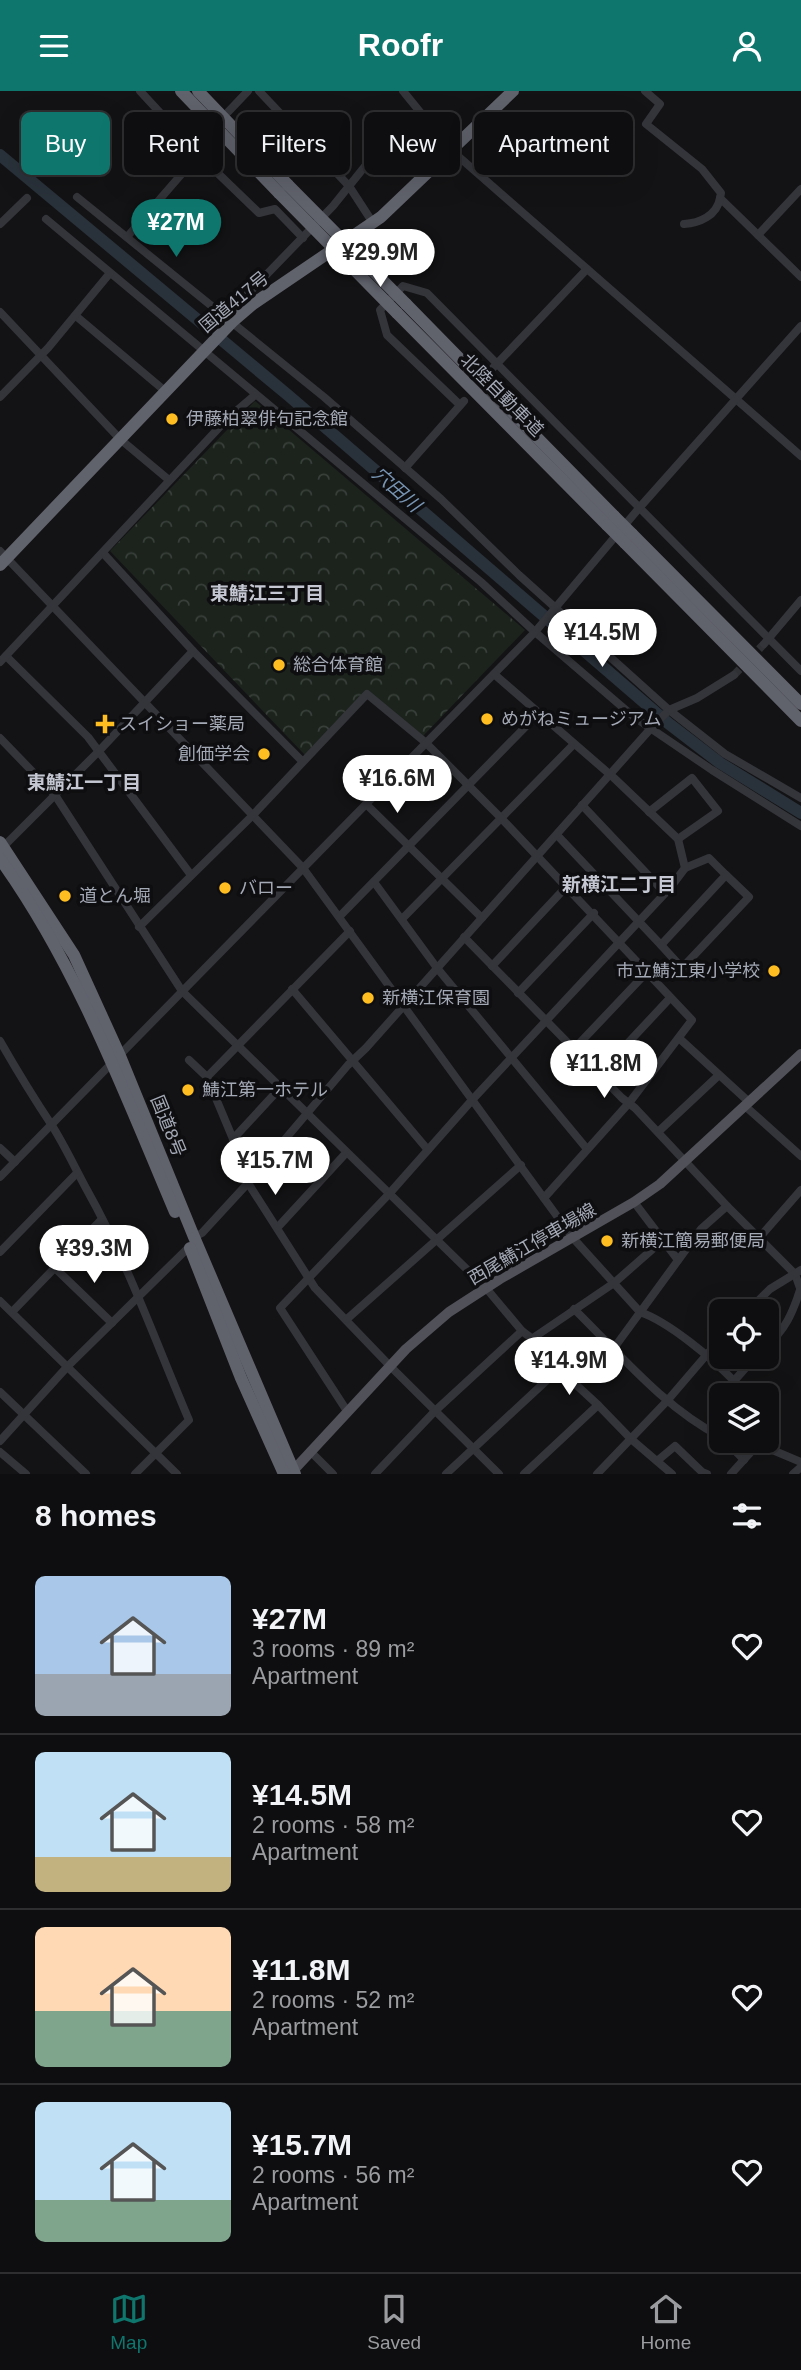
<!DOCTYPE html>
<html lang="en">
<head>
<meta charset="utf-8">
<style>
	:root { --surface:#0e0e10; --page:#1c1c1e; --text:#f1f3f6; --muted:#9b9c9f; --line:#2e2e30; --accent:#0f766e }
	body { margin:0; font-family:Helvetica,"Noto Sans JP",sans-serif; background:var(--page); color:var(--text); height:100vh; display:flex; flex-direction:column; font-size:26px; white-space:nowrap }
	* { box-sizing:border-box; margin:0 }
	p { font-size:23px; color:var(--muted) }
	.icon { flex:none; width:38px; height:38px; fill:none; stroke:currentColor; stroke-width:2; stroke-linecap:round; stroke-linejoin:round }
	.map { position:relative; height:1383px; overflow:hidden }
	.side { display:flex; flex-direction:column; background:var(--surface); flex:1 }
	.side>* { flex:none }
	.guide { position:absolute; left:21px; top:21px; width:760px; height:63px; display:flex; gap:14px }
	.controls { position:absolute; left:709px; top:1208px; display:grid; gap:14px }
	.controls a { display:grid; place-items:center; width:70px; height:70px; border-radius:10px; background:var(--surface); box-shadow:0 7px 28px #0002,0 0 0 2px var(--line); font-size:35px }
	.price { position:absolute; translate:-50% -60px; padding:0 16px; border-radius:24px; background:#fff; color:#222; font-size:23px; line-height:46px; filter:drop-shadow(0 2px 4px #0008) }
	.price::after { content:''; position:absolute; left:50%; top:42px; width:21px; height:16px; margin-left:-10px; background:inherit; clip-path:polygon(0 0,100% 0,50% 100%) }
	.price.selected { background:var(--accent); color:#fff }
	ul { padding:0; list-style:none }
	li { display:flex; align-items:center; gap:21px; height:175px; padding:0 35px }
	li+li { border-top:2px solid var(--line) }
	li span { display:grid; place-items:center; flex:none; width:196px; height:140px; border-radius:10px; color:#555 }
	li>.icon { margin-inline-start:auto }
	span .icon { width:84px; height:84px; fill:#fffc; stroke-width:1 }
	li b { font-size:30px }
	h2 { display:flex; justify-content:space-between; align-items:center; height:84px; padding:0 35px; font-size:30px }
	.tag { padding:0 24px; border-radius:10px; background:var(--surface); box-shadow:0 7px 28px #0002,0 0 0 2px var(--line); font-size:24px; line-height:63px }
	.tag.selected { background:var(--accent); color:#fff }
	header { display:flex; justify-content:space-between; align-items:center; height:91px; padding:0 35px; background:var(--accent); color:#fff; font-size:32px; font-weight:700 }
	.tab-bar { display:flex; justify-content:space-around; align-items:center; height:98px; border-top:2px solid var(--line); background:var(--surface); font-size:19px; color:var(--muted) }
	.tab-bar a { display:grid; justify-items:center; gap:4px }
	.tab-bar .selected { color:var(--accent) }
	.map>svg:first-child { display:block }
	.park { fill:url(#park-crowns) }
	.lines { fill:none; stroke-linecap:round; stroke-linejoin:round }
	.river { stroke:#29313a; stroke-width:12 }
	.minor-tunnel { stroke:#303135; stroke-width:8; stroke-dasharray:8 4; stroke-linecap:butt }
	.minor { stroke:#34353a; stroke-width:8 }
	.major { stroke:#505159; stroke-width:10 }
	.highway { stroke:#60626c; stroke-width:12 }
	.highway-bridge { stroke:#60626c; stroke-width:12 }
	.poi-dot { fill:#febe22; stroke:#0e0e10; stroke-width:2.5 }
	.labels { text-anchor:middle; stroke-width:7; stroke-linejoin:round; paint-order:stroke }
	.street-label { font-size:18px; fill:#a4a9b6; stroke:#0e0e10 }
	.poi-label { font-size:18px; fill:#a4a9b6; stroke:#0e0e10; text-anchor:start }
	.water-label { font-size:19px; font-style:italic; fill:#7895b4; stroke:#0e0e10 }
	.neighbourhood-label { font-size:19px; font-weight:bold; fill:#c5c8d2; stroke:#0e0e10 }
</style>
</head>
<body>
<header><svg class="icon" aria-label="menu" viewBox="0 0 24 24"><path d="M4 6h16M4 12h16M4 18h16"/></svg>Roofr<svg class="icon" aria-label="person" viewBox="0 0 24 24"><circle cx="12" cy="8" r="4"/><path d="M4 21q1-7 8-7t8 7"/></svg></header>
<div class="map">
<svg width="801" height="1383" viewBox="0 0 801 1383">
	<defs>
		<pattern id="park-crowns" width="20" height="18" patternUnits="userSpaceOnUse" patternTransform="scale(1.75)"><rect width="20" height="18" fill="#1b231c"/><path d="M2 6a3 3 0 1 1 6 0M12 15a3 3 0 1 1 6 0" fill="none" stroke="#39403b"/></pattern>
	</defs>
	<rect width="100%" height="100%" fill="#131315"/>
	<path class="park" d="M255,310L525,539L423,645L368,601L305,664L110,460Z"/>
	<g class="lines">
		<path class="river" d="M0,64L289,305L668,632L720,672L801,722"/>
		<path class="minor-tunnel" d="M734,584L764,553"/>
		<g class="minor">
			<path d="M140,0L202,67L259,122L275,118L303,147"/>
			<path d="M259,0L349,95L373,132"/>
			<path d="M403,0L451,59L801,365"/>
			<path d="M645,0L660,13L646,33L702,78L721,102L720,107L801,186"/>
			<path d="M228,21L248,0"/>
			<path d="M77,106L324,306L441,408L519,484L669,619L725,663L801,707"/>
			<path d="M46,128L481,491L535,541L634,626L712,679L801,735"/>
			<path d="M0,133L27,107"/>
			<path d="M684,133C699,132 717,125 720,107"/>
			<path d="M758,144L801,98"/>
			<path d="M127,146L199,63L210,41"/>
			<path d="M0,221L120,348L169,389"/>
			<path d="M76,225L165,300"/>
			<path d="M233,228L239,212L333,115L370,69L385,55L416,39L434,38"/>
			<path d="M490,280L587,178"/>
			<path d="M0,306L48,257L110,182"/>
			<path d="M460,314L387,244L380,219L403,195L427,202L801,580"/>
			<path d="M405,377L464,310"/>
			<path d="M0,460L303,777L573,1147L640,1221C669,1231 713,1268 734,1290"/>
			<path d="M103,462L193,560L302,670"/>
			<path d="M764,553L801,509"/>
			<path d="M6,565L88,646L191,784"/>
			<path d="M0,571L228,327L255,304"/>
			<path d="M0,647L55,704L182,900L486,1197L522,1240L543,1256L559,1278L598,1314L631,1348L672,1383"/>
			<path d="M366,713L482,827"/>
			<path d="M582,714L665,802"/>
			<path d="M649,721L692,687L718,720L678,748"/>
			<path d="M557,744L661,854L726,784L709,767L685,777"/>
			<path d="M4,755L99,660L193,560"/>
			<path d="M374,791L437,877L587,1058"/>
			<path d="M340,825L539,622"/>
			<path d="M402,828L574,653"/>
			<path d="M139,836L253,724L367,603L425,651L501,727L692,929L629,1012L544,1107"/>
			<path d="M350,840L207,986L233,1048L248,1092L315,1197L390,1275L499,1383"/>
			<path d="M464,846L622,1007L635,1017L727,1115L795,1183L801,1200"/>
			<path d="M661,854L682,877L749,806L726,784"/>
			<path d="M492,875L567,795"/>
			<path d="M292,898L428,1059"/>
			<path d="M518,902L594,822"/>
			<path d="M680,948L749,1011"/>
			<path d="M0,950C16,978 33,1006 51,1033C64,1053 75,1077 87,1099C128,1172 156,1252 189,1329L135,1383"/>
			<path d="M574,958L647,881"/>
			<path d="M189,969L207,986"/>
			<path d="M599,983L670,907"/>
			<path d="M745,1015L801,1065"/>
			<path d="M658,1041L719,984"/>
			<path d="M233,1048L281,996"/>
			<path d="M0,1057L15,1071"/>
			<path d="M0,1086L535,541L640,416L801,235"/>
			<path d="M634,1111L678,1169"/>
			<path d="M278,1136L346,1062"/>
			<path d="M194,1146L202,1142L248,1092L348,974L366,957L653,635L669,619L697,607L734,584"/>
			<path d="M759,1147L801,1099"/>
			<path d="M0,1161L77,1082"/>
			<path d="M55,1177L112,1232"/>
			<path d="M0,1210L177,1383"/>
			<path d="M574,1218C620,1263 663,1316 721,1346"/>
			<path d="M748,1220L770,1198L801,1179"/>
			<path d="M12,1221L102,1128"/>
			<path d="M347,1228L521,1074"/>
			<path d="M533,1247L614,1192L663,1149"/>
			<path d="M766,1255C785,1240 793,1221 800,1199"/>
			<path d="M614,1257L701,1138L727,1115"/>
			<path d="M0,1301L86,1383"/>
			<path d="M742,1304L734,1290L756,1265"/>
			<path d="M347,1320L280,1217L389,1103L473,1008L670,797L685,777L678,748L614,687L494,583"/>
			<path d="M713,1342L721,1331"/>
			<path d="M725,1349L744,1369"/>
			<path d="M0,1350L67,1276L189,1156"/>
			<path d="M758,1353L801,1371"/>
			<path d="M310,1360L333,1383"/>
			<path d="M0,1361L26,1383"/>
			<path d="M657,1370L675,1355L702,1381L707,1383"/>
			<path d="M375,1383L435,1320L522,1240"/>
			<path d="M446,1383L559,1278"/>
			<path d="M524,1383L598,1314"/>
			<path d="M597,1383L667,1310L721,1247"/>
			<path d="M731,1383L758,1353V1349"/>
			<path d="M793,1383L801,1376"/>
		</g>
		<path class="major" d="M291,1382L406,1258L449,1221L500,1188L634,1111L660,1093L801,963"/>
		<g class="highway">
			<path d="M181,0L279,102"/>
			<path d="M198,0L288,94"/>
			<path d="M406,213L614,425"/>
			<path d="M397,222L607,434"/>
			<path d="M632,443L801,613"/>
			<path d="M625,452L801,630"/>
			<path d="M0,474L232,231L253,213L381,126L513,0"/>
			<path d="M0,751L74,864L120,965L194,1146L295,1383"/>
			<path d="M0,768C77,875 124,1001 175,1121"/>
			<path d="M190,1157L241,1287L284,1383"/>
		</g>
		<g class="highway-bridge">
			<path d="M288,94L406,213"/>
			<path d="M279,102L397,222"/>
			<path d="M614,425L632,443"/>
			<path d="M607,434L625,452"/>
		</g>
	</g>
	<g class="poi-dot">
		<circle cx="172" cy="328" r="7"/>
		<circle cx="279" cy="574" r="7"/>
		<circle cx="487" cy="628" r="7"/>
		<path d="M101.5 622.5h7v7h7v7h-7v7h-7v-7h-7v-7h7z"/>
		<circle cx="264" cy="663" r="7"/>
		<circle cx="225" cy="797" r="7"/>
		<circle cx="65" cy="805" r="7"/>
		<circle cx="774" cy="880" r="7"/>
		<circle cx="368" cy="907" r="7"/>
		<circle cx="188" cy="999" r="7"/>
		<circle cx="607" cy="1150" r="7"/>
	</g>
	<g class="labels">
		<g class="street-label">
			<text transform="translate(234 211) rotate(-40)" y="6">国道417号</text>
			<text transform="translate(502 304) rotate(45)" y="6">北陸自動車道</text>
			<text transform="translate(168 1035) rotate(68)" y="6">国道8号</text>
			<text transform="translate(532 1153) rotate(-30)" y="6">西尾鯖江停車場線</text>
		</g>
		<g class="poi-label">
			<text x="186" y="334">伊藤柏翠俳句記念館</text>
			<text x="293" y="580">総合体育館</text>
			<text x="501" y="634">めがねミュージアム</text>
			<text x="119" y="639">スイショー薬局</text>
			<text x="250" y="669" text-anchor="end">創価学会</text>
			<text x="239" y="803">バロー</text>
			<text x="79" y="811">道とん堀</text>
			<text x="760" y="886" text-anchor="end">市立鯖江東小学校</text>
			<text x="382" y="913">新横江保育園</text>
			<text x="202" y="1005">鯖江第一ホテル</text>
			<text x="621" y="1156">新横江簡易郵便局</text>
		</g>
		<g class="water-label">
			<text transform="translate(397 398) rotate(41)" y="7">穴田川</text>
		</g>
		<g class="neighbourhood-label">
			<text x="267" y="509">東鯖江三丁目</text>
			<text x="84" y="698">東鯖江一丁目</text>
			<text x="619" y="800">新横江二丁目</text>
		</g>
	</g>
</svg>
<div class="controls">
<a><svg class="icon" aria-label="locate" viewBox="0 0 24 24"><circle cx="12" cy="12" r="6"/><path d="M12 2v4M12 18v4M2 12h4M18 12h4"/></svg></a>
<a><svg class="icon" aria-label="layers" viewBox="0 0 24 24"><path d="M12 4l9 5-9 5-9-5zM3 14l9 5 9-5"/></svg></a>
</div>
<b class="price selected" style="left:176px;top:168px">¥27M</b>
<b class="price" style="left:380px;top:198px">¥29.9M</b>
<b class="price" style="left:602px;top:578px">¥14.5M</b>
<b class="price" style="left:397px;top:724px">¥16.6M</b>
<b class="price" style="left:604px;top:1009px">¥11.8M</b>
<b class="price" style="left:275px;top:1106px">¥15.7M</b>
<b class="price" style="left:94px;top:1194px">¥39.3M</b>
<b class="price" style="left:569px;top:1306px">¥14.9M</b>
<div class="guide">
<a class="tag selected">Buy</a>
<a class="tag">Rent</a>
<a class="tag">Filters</a>
<a class="tag">New</a>
<a class="tag">Apartment</a>
</div>
</div>
<section class="side">
<h2>8 homes<svg class="icon" aria-label="filters" viewBox="0 0 24 24"><path d="M4 7h16M4 17h16"/><circle cx="9" cy="7" r="2"/><circle cx="15" cy="17" r="2"/></svg></h2>
<ul>
<li><span style="background:linear-gradient(#a9c7e8 70%,#9aa5b1 0)"><svg class="icon" aria-label="home" viewBox="0 0 24 24"><path d="M3 11l9-7 9 7M6 9v11h12V9"/></svg></span><div><b>¥27M</b><p>3 rooms · 89 m²</p><p>Apartment</p></div><svg class="icon" aria-label="heart" viewBox="0 0 24 24"><path d="M12 20l-8-8c-3-5 5-10 8-4 3-6 11-1 8 4z"/></svg></li>
<li><span style="background:linear-gradient(#bfe0f5 75%,#c2b280 0)"><svg class="icon" aria-label="home" viewBox="0 0 24 24"><path d="M3 11l9-7 9 7M6 9v11h12V9"/></svg></span><div><b>¥14.5M</b><p>2 rooms · 58 m²</p><p>Apartment</p></div><svg class="icon" aria-label="heart" viewBox="0 0 24 24"><path d="M12 20l-8-8c-3-5 5-10 8-4 3-6 11-1 8 4z"/></svg></li>
<li><span style="background:linear-gradient(#ffd9b3 60%,#7fa58c 0)"><svg class="icon" aria-label="home" viewBox="0 0 24 24"><path d="M3 11l9-7 9 7M6 9v11h12V9"/></svg></span><div><b>¥11.8M</b><p>2 rooms · 52 m²</p><p>Apartment</p></div><svg class="icon" aria-label="heart" viewBox="0 0 24 24"><path d="M12 20l-8-8c-3-5 5-10 8-4 3-6 11-1 8 4z"/></svg></li>
<li><span style="background:linear-gradient(#bfe0f5 70%,#7fa58c 0)"><svg class="icon" aria-label="home" viewBox="0 0 24 24"><path d="M3 11l9-7 9 7M6 9v11h12V9"/></svg></span><div><b>¥15.7M</b><p>2 rooms · 56 m²</p><p>Apartment</p></div><svg class="icon" aria-label="heart" viewBox="0 0 24 24"><path d="M12 20l-8-8c-3-5 5-10 8-4 3-6 11-1 8 4z"/></svg></li>
</ul>
</section>
<nav class="tab-bar">
<a class="selected"><svg class="icon" aria-label="map" viewBox="0 0 24 24"><path d="M3 6l6-2 6 2 6-2v14l-6 2-6-2-6 2zM9 4v14M15 6v14"/></svg>Map</a>
<a><svg class="icon" aria-label="saved" viewBox="0 0 24 24"><path d="M7 4h10v16l-5-4-5 4z"/></svg>Saved</a>
<a><svg class="icon" aria-label="home" viewBox="0 0 24 24"><path d="M3 11l9-7 9 7M6 9v11h12V9"/></svg>Home</a>
</nav>
</body>
</html>
